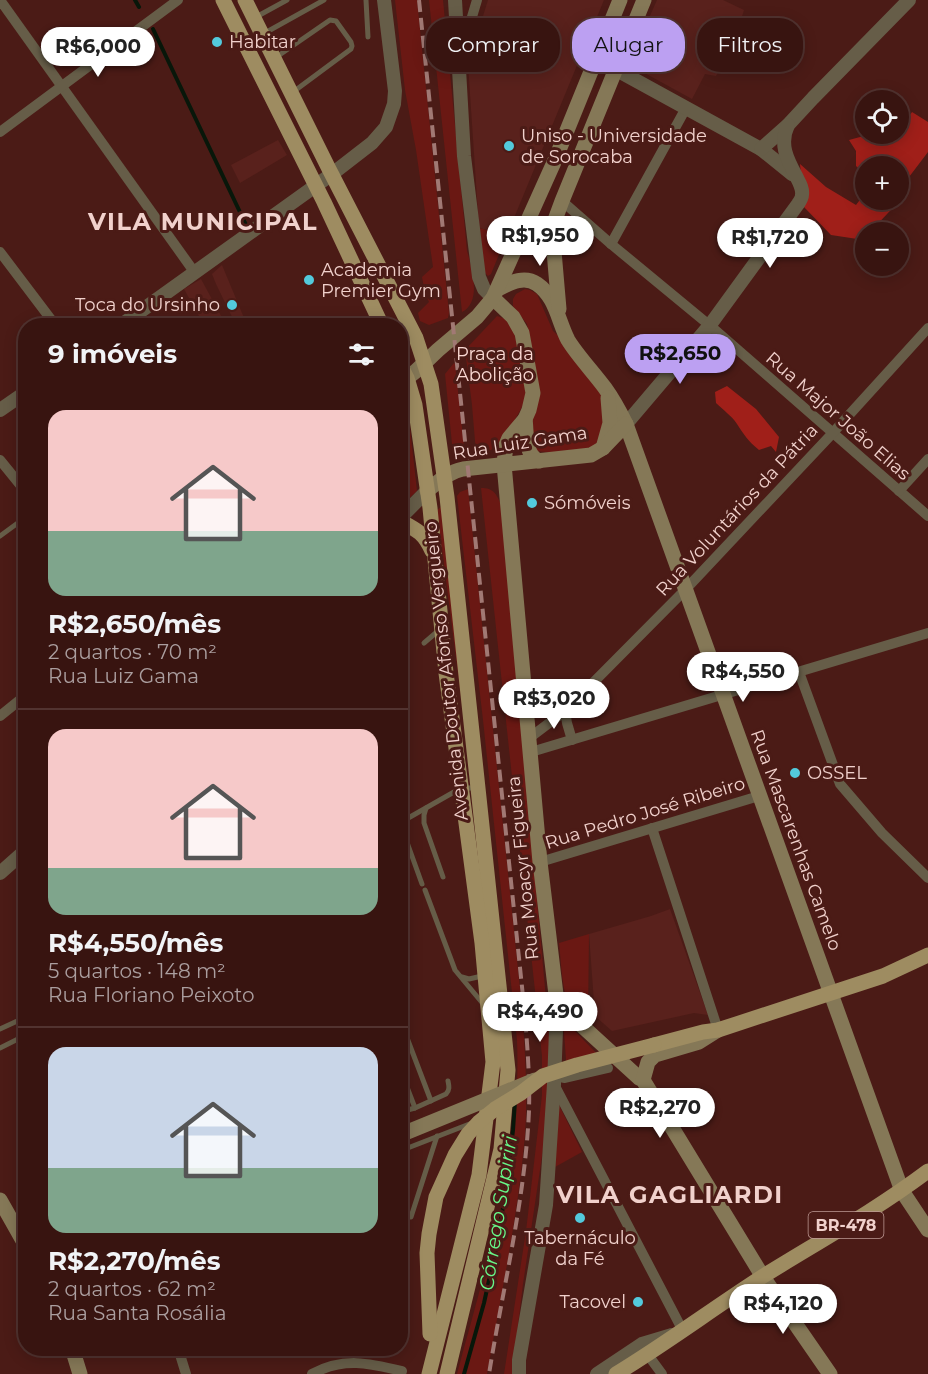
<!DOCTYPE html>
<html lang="pt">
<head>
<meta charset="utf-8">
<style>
	:root { --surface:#381410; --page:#3f1d19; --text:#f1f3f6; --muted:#ab9e9f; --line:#523330; --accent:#bca0f2 }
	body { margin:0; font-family:Montserrat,sans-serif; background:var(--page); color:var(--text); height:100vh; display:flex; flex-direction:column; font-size:22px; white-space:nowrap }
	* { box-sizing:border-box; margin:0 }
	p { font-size:20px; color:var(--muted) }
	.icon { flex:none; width:33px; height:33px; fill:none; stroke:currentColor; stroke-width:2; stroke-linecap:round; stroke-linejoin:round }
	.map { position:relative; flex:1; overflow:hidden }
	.sheet { position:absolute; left:18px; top:318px; width:390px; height:1038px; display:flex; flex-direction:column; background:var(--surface); border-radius:24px; box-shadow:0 3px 15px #0003,0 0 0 2px var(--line) }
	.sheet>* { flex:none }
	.guide { position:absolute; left:426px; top:18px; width:411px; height:54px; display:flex; gap:12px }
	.buttons { position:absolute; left:855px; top:90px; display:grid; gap:12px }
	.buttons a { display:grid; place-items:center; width:54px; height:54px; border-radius:50%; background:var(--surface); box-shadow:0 3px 15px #0003,0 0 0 2px var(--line); font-size:30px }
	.price { position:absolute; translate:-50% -51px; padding:0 14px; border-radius:21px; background:#fff; color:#222; font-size:20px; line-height:39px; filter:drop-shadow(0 2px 3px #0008) }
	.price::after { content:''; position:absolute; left:50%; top:36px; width:18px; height:14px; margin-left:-9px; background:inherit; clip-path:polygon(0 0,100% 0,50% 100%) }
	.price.active { background:var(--accent); color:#111 }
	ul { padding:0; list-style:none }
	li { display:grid; align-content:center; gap:12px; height:318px; padding:0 30px }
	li+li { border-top:2px solid var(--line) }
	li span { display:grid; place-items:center; height:186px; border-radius:18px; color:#555 }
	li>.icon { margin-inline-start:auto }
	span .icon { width:108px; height:108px; fill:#fffc; stroke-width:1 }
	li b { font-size:26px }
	h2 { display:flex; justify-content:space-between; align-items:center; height:72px; padding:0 30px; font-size:26px }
	.pill { padding:0 21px; border-radius:24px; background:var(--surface); box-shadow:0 3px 15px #0003,0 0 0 2px var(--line); font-size:21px; line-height:54px }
	.pill.active { background:var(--accent); color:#111 }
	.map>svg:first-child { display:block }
	.built { fill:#59211c }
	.green { fill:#6a1813 }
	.forest { fill:#a01f19 }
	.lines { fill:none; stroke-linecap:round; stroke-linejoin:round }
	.stream { stroke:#08170a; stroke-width:4 }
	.service { stroke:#665d48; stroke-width:5 }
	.minor { stroke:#665d48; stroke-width:10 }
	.tertiary { stroke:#665d48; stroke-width:14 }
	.secondary { stroke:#857857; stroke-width:15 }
	.primary { stroke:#9e8c61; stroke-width:15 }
	.rail { stroke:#a17974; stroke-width:4; stroke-dasharray:12 6; stroke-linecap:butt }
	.secondary-bridge { stroke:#857857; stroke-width:15 }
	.primary-bridge { stroke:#9e8c61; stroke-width:15 }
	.poi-dot { fill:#53cadc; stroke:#4b1b16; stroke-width:2 }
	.labels { text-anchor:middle; stroke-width:6; stroke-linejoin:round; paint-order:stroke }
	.shield { fill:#4b1b16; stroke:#bf9a95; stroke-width:1.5 }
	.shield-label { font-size:16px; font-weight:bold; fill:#f1d1cc }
	.poi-label { font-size:18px; fill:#f1d1cc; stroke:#4b1b16; text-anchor:start }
	.park-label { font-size:18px; fill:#fad8d3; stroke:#4b1b16 }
	.street-label { font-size:18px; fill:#f1d1cc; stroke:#4b1b16 }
	.water-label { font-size:20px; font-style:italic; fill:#67f788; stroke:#4b1b16 }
	.district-label { font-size:24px; font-weight:bold; letter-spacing:1.5px; fill:#f1d1cc; stroke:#4b1b16 }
</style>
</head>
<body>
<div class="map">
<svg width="928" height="1374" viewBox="0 0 928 1374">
	<rect width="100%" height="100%" fill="#4b1b16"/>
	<g class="built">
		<path d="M488,0H604L507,235L479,228L468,64Z"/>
		<path d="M657,0H723L744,10L733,45L716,76L705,74L692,99L630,65V61Z"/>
		<path d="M278,140L287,155L240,183L231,165Z"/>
		<path d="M222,265L247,325H236L216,284L212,274Z"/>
		<path d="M201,279L226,325H204L184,289Z"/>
		<path d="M670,909L708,1015L694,1013L612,1031L595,1016L589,934L651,916Z"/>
	</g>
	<g class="green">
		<path d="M395,0H417L449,313L448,318L429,325L420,321L418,313L429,302L425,293L422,277L433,267L416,150L405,90Z"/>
		<path d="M429,0H443L467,251C472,268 482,302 462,312Z"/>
		<path d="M479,228L507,235L491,274L488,276L482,270Z"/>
		<path d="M525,289L530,290L537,294L553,331L565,342L603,393L605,425L598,442L583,455L560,456L548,452L532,451L529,422L538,393L527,324L513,306V299L516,294Z"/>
		<path d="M497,316L506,319L514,332L528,394C524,406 504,440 494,448C490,452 482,452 476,453L472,405L465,350Z"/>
		<path d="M454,363L455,364L464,446L457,448L452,444L445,374Z"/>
		<path d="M402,394L408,410L417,491L401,506L400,395Z"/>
		<path d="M481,488C494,488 496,494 501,504L551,1054L548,1116L523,1284L512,1374H504L526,1231L542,1095V1056Z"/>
		<path d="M468,489L522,1008C525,1051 528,1093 525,1135C518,1216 501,1295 487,1374H457C486,1265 522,1154 517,1040L483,720L457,496L460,492Z"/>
		<path d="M442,506L468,751L437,510Z"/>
		<path d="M589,934L588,1019C582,1017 577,1014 572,1009C562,998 561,959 559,943Z"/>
		<path d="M563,1019L606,1063L567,1073Z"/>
		<path d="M559,1105L582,1152L555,1167Z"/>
	</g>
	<g class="forest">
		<path d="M912,112L928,122V152L906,181L905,195L870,232H866L865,238L864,240L831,235L804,207L800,164L826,187L856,205L865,193L866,200H898V166H866L865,174L856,166V151L849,140L871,134H883L892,140L897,134H898L899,131Z"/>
		<path d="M727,386L756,409L779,437L776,452L771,446L759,450C747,440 745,436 737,424C732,416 723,410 716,403L715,392Z"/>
	</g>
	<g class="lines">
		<g class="stream">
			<path d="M135,0L139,7"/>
			<path d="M153,29L248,229"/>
			<path d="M464,1374L484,1303L496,1248L507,1183L513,1130L515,1101"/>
		</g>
		<g class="service">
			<path d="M366,0L368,37"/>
			<path d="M256,17L287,0"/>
			<path d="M263,34L324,0"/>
			<path d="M275,58L330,20L336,21L351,42L352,46L351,49L293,92"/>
			<path d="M0,536L26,517"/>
			<path d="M424,643L438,631"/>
			<path d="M426,808L424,815V823L443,877"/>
			<path d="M422,884L404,834L402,827L403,821L461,788H477"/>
			<path d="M425,890L455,970L484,1005"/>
			<path d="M400,960L406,974"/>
			<path d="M462,977L469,979L482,976"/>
			<path d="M0,1029L26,1017"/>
			<path d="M404,1030L431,1101"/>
			<path d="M0,1048L26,1035"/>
			<path d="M400,1069L415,1108"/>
			<path d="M400,1112L415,1108L446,1094C450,1090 449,1086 448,1081"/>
			<path d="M400,1151L472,1123"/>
			<path d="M411,1217L437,1136"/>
		</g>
		<g class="minor">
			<path d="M0,0L195,273"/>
			<path d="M460,57L477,0"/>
			<path d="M0,132L178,0"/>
			<path d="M562,201L611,244L714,329L928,516"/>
			<path d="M611,244L686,108"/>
			<path d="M0,252L56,326"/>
			<path d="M0,460L26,492"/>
			<path d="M899,491L928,459"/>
			<path d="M799,672L840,784L882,833L928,878"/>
			<path d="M565,711L567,723L572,740"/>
			<path d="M0,716L26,695"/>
			<path d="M528,739L565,711L685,590L829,437L928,328"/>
			<path d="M531,752L928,633"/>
			<path d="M652,828L718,1030"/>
			<path d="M540,862L759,796"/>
			<path d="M555,1076L565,1078L608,1068"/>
			<path d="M554,1084L683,1331"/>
			<path d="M178,1348L186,1374"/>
			<path d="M648,1355L662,1374"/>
			<path d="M312,1374C343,1357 369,1363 402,1371L401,1374"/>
		</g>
		<g class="tertiary">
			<path d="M455,0L464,156L479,277L484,289L493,298"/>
			<path d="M615,69L761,149L792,174"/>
			<path d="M761,149L788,125L813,98L909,0"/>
			<path d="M120,326L332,174L372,143L386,127L394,104L395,91L384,0"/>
			<path d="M0,410L26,392"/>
			<path d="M626,424L710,325L798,204C800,201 802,198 802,195C803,188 799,182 796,176C787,159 779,144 788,125"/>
			<path d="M400,518L427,491"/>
			<path d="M0,873L26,850"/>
			<path d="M519,1374V1360L546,1205L554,1084L557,1003"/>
			<path d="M597,1374L642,1344L672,1335"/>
		</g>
		<g class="secondary">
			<path d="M498,289C510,283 524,275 537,284C556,297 558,321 568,340C577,355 594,373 605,388C613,399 620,412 626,424L902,1191L928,1230"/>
			<path d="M493,298L513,317L522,333L533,393L529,410L525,419L509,438L506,445L504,464L540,862L557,1003L639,1078L643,1080L763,1277L830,1374"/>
			<path d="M559,309L552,228L562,201L644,0"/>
			<path d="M407,378L416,371L438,350L477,317L493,298L555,160L620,0"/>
			<path d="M525,419C527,432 524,455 539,461"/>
			<path d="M603,448L610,423L608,398"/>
			<path d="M427,491C439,481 448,472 463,469L591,455L603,448L626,424"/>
			<path d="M643,1080L648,1062L655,1055L699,1042L718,1030"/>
			<path d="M0,1200L26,1246"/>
			<path d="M72,1348L80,1374"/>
		</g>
		<g class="primary">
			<path d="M223,0L324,202L382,326"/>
			<path d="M245,0L329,169L416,338L431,384L447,497L508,1070L501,1149L447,1374"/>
			<path d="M400,364L407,378L415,405L430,508L446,673L482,943L493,1062L479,1175L429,1374"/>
			<path d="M400,521C417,530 424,533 432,551"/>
			<path d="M654,1045L703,1032L718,1030L883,976L928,955"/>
			<path d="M616,1374C667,1343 715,1307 765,1275C820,1241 876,1210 928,1171"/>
		</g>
		<path class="rail" d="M419,0L524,1006C527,1041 530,1076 529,1111C525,1200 503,1287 489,1374"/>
		<path class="secondary-bridge" d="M400,1135L535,1080"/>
		<path class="primary-bridge" d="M430,1334L427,1253L429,1234L436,1197L455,1155L468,1134L479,1122L495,1109L521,1093L543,1076L577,1065L654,1045"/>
	</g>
	<g class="poi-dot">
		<circle cx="217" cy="42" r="6"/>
		<circle cx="509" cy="146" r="6"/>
		<circle cx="309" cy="280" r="6"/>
		<circle cx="232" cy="305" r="6"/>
		<circle cx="532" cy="503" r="6"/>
		<circle cx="795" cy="773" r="6"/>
		<circle cx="580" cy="1218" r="6"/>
		<circle cx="638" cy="1302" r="6"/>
	</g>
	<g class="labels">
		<rect class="shield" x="808.5" y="1212" width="75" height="26" rx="4.5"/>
		<g class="shield-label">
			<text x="846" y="1231">BR-478</text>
		</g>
		<g class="poi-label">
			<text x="229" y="48">Habitar</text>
			<text x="521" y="142">Uniso - Universidade<tspan x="521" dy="21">de Sorocaba</tspan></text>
			<text x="321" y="276">Academia<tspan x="321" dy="21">Premier Gym</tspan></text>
			<text x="220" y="311" text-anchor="end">Toca do Ursinho</text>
			<text x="544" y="509">Sómóveis</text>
			<text x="807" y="779">OSSEL</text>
			<text x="580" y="1244" text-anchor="middle">Tabernáculo<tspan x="580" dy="21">da Fé</tspan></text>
			<text x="626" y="1308" text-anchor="end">Tacovel</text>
		</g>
		<g class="park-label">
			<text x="495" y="360">Praça da<tspan x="495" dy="21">Abolição</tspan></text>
		</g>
		<g class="street-label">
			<text transform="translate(838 416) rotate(41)" y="6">Rua Major João Elias</text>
			<text transform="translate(520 443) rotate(-9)" y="6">Rua Luiz Gama</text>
			<text transform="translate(737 510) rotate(-47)" y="6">Rua Voluntários da Pátria</text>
			<text transform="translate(446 671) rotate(-96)" y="6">Avenida Doutor Afonso Vergueiro</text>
			<text transform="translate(645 813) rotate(-17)" y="6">Rua Pedro José Ribeiro</text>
			<text transform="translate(796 840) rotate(70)" y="6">Rua Mascarenhas Camelo</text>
			<text transform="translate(523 868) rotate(-96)" y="6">Rua Moacyr Figueira</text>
		</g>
		<g class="water-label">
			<text transform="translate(498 1213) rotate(-81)" y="7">Córrego Supiriri</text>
		</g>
		<g class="district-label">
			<text x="203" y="230">VILA MUNICIPAL</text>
			<text x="670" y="1203">VILA GAGLIARDI</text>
		</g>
	</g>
</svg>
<div class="buttons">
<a><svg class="icon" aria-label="locate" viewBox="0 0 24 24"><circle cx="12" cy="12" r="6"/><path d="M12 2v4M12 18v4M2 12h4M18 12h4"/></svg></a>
<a>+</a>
<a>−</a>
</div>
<b class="price" style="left:98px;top:78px">R$6,000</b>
<b class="price" style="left:540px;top:267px">R$1,950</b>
<b class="price" style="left:770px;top:269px">R$1,720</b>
<b class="price active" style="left:680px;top:385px">R$2,650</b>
<b class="price" style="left:743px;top:703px">R$4,550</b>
<b class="price" style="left:554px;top:730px">R$3,020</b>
<b class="price" style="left:540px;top:1043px">R$4,490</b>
<b class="price" style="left:660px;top:1139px">R$2,270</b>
<b class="price" style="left:783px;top:1335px">R$4,120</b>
<div class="guide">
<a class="pill">Comprar</a>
<a class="pill active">Alugar</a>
<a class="pill">Filtros</a>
</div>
<section class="sheet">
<h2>9 imóveis<svg class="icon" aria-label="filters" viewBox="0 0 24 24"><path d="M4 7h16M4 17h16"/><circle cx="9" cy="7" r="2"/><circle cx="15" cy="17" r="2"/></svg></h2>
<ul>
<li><span style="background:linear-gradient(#f6c9c9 65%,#7fa58c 0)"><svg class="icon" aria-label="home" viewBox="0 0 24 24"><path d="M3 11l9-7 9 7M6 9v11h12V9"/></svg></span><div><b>R$2,650/mês</b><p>2 quartos · 70 m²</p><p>Rua Luiz Gama</p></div></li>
<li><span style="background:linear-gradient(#f6c9c9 75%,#7fa58c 0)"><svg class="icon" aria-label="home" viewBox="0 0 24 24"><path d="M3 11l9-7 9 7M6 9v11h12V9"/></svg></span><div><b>R$4,550/mês</b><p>5 quartos · 148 m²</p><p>Rua Floriano Peixoto</p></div></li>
<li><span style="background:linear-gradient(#c9d6e8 65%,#7fa58c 0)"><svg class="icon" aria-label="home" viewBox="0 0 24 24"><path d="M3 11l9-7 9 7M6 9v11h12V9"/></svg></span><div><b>R$2,270/mês</b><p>2 quartos · 62 m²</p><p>Rua Santa Rosália</p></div></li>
</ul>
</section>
</div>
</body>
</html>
